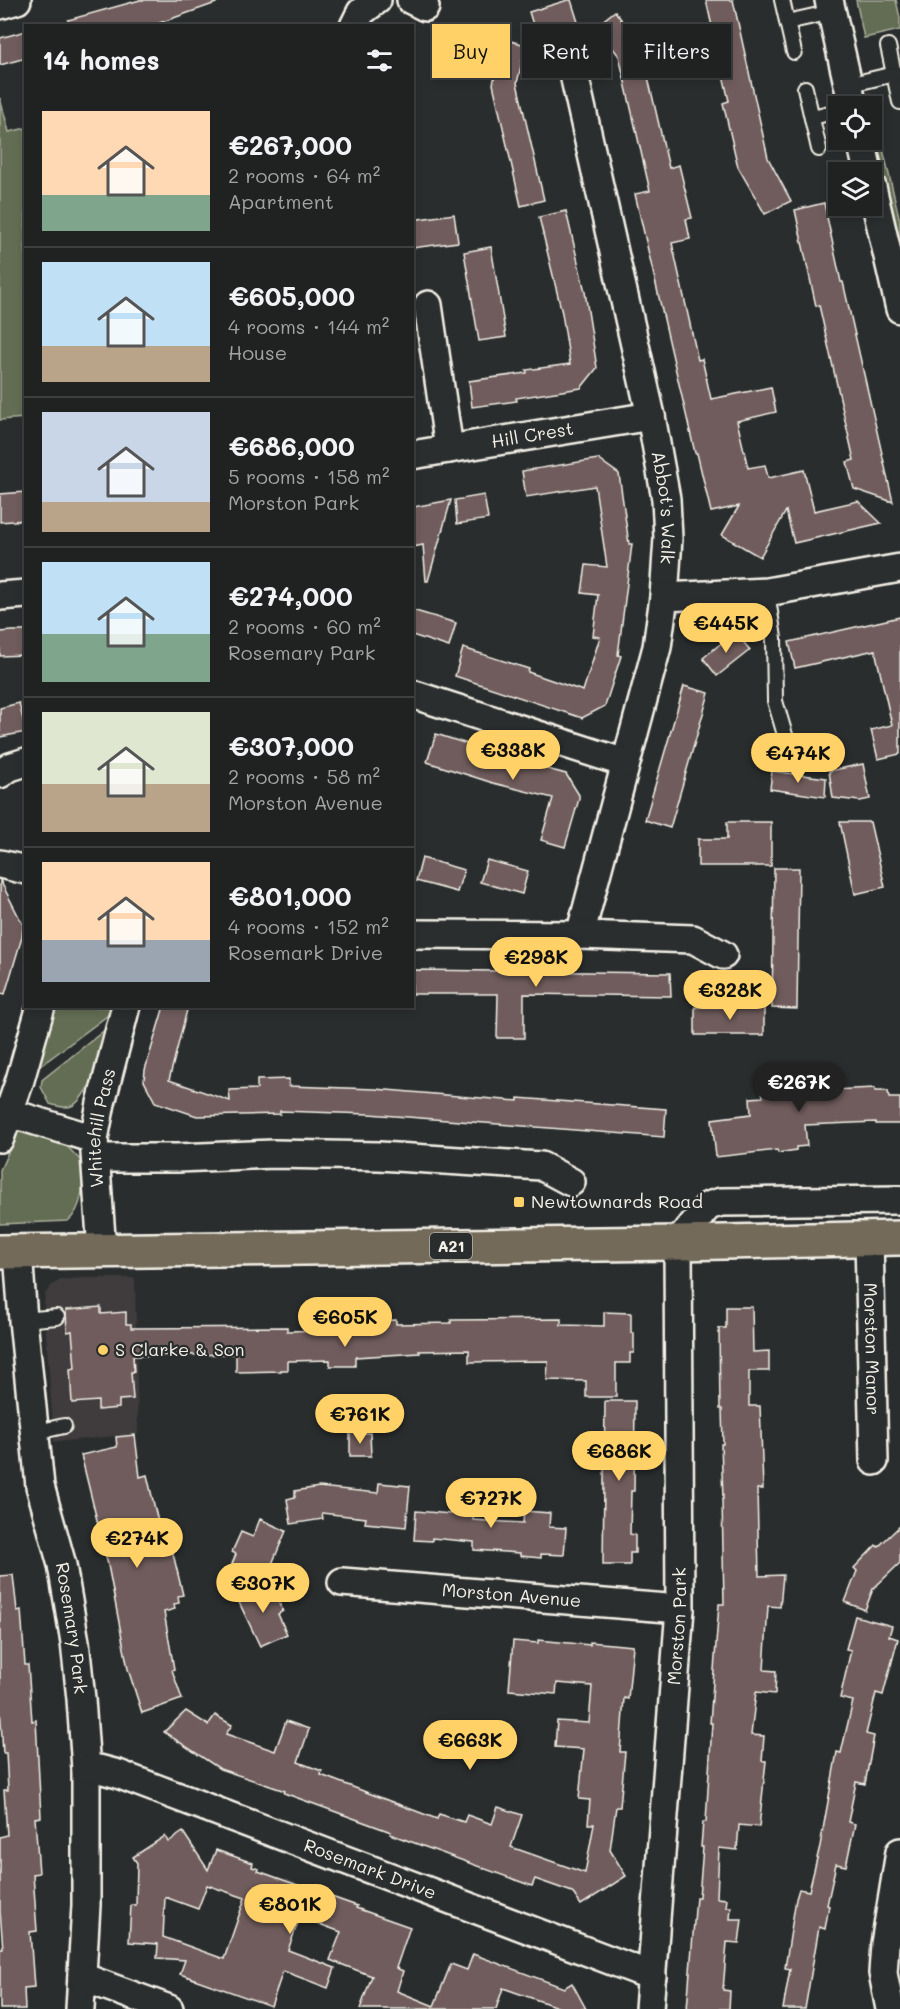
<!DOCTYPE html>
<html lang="en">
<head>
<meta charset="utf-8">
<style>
	:root { --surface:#202222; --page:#282a2a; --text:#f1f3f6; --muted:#a2a4a5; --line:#3d3f40; --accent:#ffd166 }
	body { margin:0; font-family:Mali,sans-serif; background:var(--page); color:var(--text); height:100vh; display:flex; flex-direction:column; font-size:22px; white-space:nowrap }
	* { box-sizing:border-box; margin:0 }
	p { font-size:20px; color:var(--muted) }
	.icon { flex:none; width:33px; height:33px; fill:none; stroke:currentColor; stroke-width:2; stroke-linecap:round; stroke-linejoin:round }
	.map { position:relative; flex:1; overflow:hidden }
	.panel { position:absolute; left:24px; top:24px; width:390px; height:984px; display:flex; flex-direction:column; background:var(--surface); border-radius:0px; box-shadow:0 3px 9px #0003,0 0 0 2px var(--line) }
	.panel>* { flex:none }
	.hud { position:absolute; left:432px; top:24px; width:378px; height:54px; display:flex; gap:12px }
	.tools { position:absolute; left:828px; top:96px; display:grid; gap:12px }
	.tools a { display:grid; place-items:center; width:54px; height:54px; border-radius:0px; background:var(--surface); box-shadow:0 3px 9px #0003,0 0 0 2px var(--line); font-size:30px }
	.price { position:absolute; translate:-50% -51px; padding:0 14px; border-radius:21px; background:var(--accent); color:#111; font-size:20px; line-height:39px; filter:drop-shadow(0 2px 3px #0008) }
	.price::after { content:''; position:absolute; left:50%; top:36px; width:18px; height:14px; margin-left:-9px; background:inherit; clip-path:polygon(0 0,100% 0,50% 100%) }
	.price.current { background:#222; color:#fff }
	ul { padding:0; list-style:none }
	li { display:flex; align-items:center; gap:18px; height:150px; padding:0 18px }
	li+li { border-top:2px solid var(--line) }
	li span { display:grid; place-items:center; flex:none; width:168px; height:120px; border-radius:0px; color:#555 }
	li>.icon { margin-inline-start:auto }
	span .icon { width:72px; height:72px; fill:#fffc; stroke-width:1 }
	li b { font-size:26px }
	h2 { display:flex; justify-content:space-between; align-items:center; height:72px; padding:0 18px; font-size:26px }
	.chip { padding:0 21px; border-radius:0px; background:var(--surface); box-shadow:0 3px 9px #0003,0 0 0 2px var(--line); font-size:21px; line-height:54px }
	.chip.current { background:var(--accent); color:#111 }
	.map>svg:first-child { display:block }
	.built { fill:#3f3b3c }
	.green { fill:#646d53; stroke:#acaf9e; stroke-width:1.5 }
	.building { fill:#6f5c5c; stroke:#f4f1e8; stroke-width:1.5; fill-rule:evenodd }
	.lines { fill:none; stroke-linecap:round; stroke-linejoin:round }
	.lane-casing { stroke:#f4f1e8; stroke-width:18 }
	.street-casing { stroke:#f4f1e8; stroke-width:32 }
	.primary-casing { stroke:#f4f1e8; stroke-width:38 }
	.lane { stroke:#2a2d2e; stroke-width:14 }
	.street { stroke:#2a2d2e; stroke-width:27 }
	.primary { stroke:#736b5a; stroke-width:33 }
	.poi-dot { fill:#ffd166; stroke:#2a2d2e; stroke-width:2 }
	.labels { text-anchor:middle; stroke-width:4.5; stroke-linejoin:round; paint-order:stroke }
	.shield { fill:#2a2d2e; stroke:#b7b6b0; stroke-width:1.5 }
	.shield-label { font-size:16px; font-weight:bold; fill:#f4f1e8 }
	.street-label { font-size:18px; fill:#f4f1e8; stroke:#2a2d2e }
	.poi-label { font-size:18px; fill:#f4f1e8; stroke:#2a2d2e; text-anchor:start }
</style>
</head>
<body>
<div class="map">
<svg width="900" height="2009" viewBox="0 0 900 2009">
	<rect width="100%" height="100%" fill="#2a2d2e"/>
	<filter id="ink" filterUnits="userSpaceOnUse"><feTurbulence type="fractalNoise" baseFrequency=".0167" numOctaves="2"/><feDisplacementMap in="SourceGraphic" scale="12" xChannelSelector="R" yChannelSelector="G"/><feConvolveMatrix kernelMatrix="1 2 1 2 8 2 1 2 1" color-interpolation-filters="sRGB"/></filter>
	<g filter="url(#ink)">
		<path class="built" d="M81,1278H135L138,1434L54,1442L44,1308L45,1294L51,1286L60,1280Z"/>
		<g class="green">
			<path d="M856,0H896L900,18V30L864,38Z"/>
			<path d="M870,94L900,221V255L872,136V106H864L862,96Z"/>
			<path d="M0,98L9,132L26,128L25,418L0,420Z"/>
			<path d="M53,1007H116L115,1010L36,1069Z"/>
			<path d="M111,1025L94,1086H89C77,1105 73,1112 50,1104L41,1087L42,1080Z"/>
			<path d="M21,1124L65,1144L83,1163C83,1182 84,1208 68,1221L0,1224V1170Z"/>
		</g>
		<g class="building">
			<path d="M140,0H215L216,3L151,26H68V20Z"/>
			<path d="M568,0H571L578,22L536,34L529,12Z"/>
			<path d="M706,0H733L768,158L791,201L765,214L738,167L723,103L729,101Z"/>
			<path d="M615,11L641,47L669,168L679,165L692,218L686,219L690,239L672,243L698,360L702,359L711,399L771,387L776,412L737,421L748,468L765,465L768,477L769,478L804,470L814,511L858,501L881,523L794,543L786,511L760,557L722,535L739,506L711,512L697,453H695L635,194L650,191L619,56L596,26Z"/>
			<path d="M26,31V58L0,65V38Z"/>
			<path d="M503,39L526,45L517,83L544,200L521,206L493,84Z"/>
			<path d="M824,203L841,282H843L893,502L854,489L847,462L854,460L819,305L816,306L795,210Z"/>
			<path d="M566,211L585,292L597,368L581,388L516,398L517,401L472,407L469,381L527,373L526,370L570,364L562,313L539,217Z"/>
			<path d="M454,214L458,242L412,248V220Z"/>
			<path d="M491,247L506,337L479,341L464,252Z"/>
			<path d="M598,459L619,474L629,544H632L618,655L621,656L605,706L582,718L455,676L463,648L529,669L528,672L583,691L600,637L593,636L598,595L582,593L586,565L607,567L595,486L526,497L522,471Z"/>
			<path d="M26,492V520L0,522V494Z"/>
			<path d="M484,495L488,519L457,524L455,500Z"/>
			<path d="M451,500L428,581H426L423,545L413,547V507Z"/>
			<path d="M412,610L456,623L449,647L412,635Z"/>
			<path d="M900,617V754L878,759L871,730L892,725L875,650L795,668L789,642Z"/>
			<path d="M12,631H26V655L0,656V632Z"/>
			<path d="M735,632L750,650L717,676L703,658Z"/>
			<path d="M684,686L709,693L670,828L645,820Z"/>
			<path d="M19,703L26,732L0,737V708Z"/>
			<path d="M436,734L502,755V757L566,774L579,795V799L565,847L541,840L553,798L493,783L427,762Z"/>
			<path d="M863,764L870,799L860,801L833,798L829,771Z"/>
			<path d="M772,771L826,778L825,797L770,789Z"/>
			<path d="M727,822H771V866H698V839H727Z"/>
			<path d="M840,822H870L885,887L855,894Z"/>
			<path d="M422,858L464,870L457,892L416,881Z"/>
			<path d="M487,860L528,871L522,894L480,882Z"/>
			<path d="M774,868H799L797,1009L772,1008Z"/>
			<path d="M0,880L23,925L22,937L5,994L0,993Z"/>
			<path d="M412,970L670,973L671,996L524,994V1038H497L498,994H412Z"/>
			<path d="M164,1006H188L169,1080L230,1101L229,1090L257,1089V1080L289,1079V1086L375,1089L518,1101V1098L666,1109L664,1137L369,1114L280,1111V1114L197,1116L155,1102L144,1081L145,1070Z"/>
			<rect x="695" y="1007" width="69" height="28"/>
			<path d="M816,1069L817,1079L831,1078V1090L875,1088V1091H888L889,1098H900V1124H876V1122L805,1125L807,1146L796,1147V1150L778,1153L777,1150L716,1157L712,1119L751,1114L750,1098L763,1097L760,1076Z"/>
			<path d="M101,1307V1314L126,1312V1324H131V1328L287,1327V1331L376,1329V1321L396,1320V1324L451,1323V1320L561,1319V1325L604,1326V1312L631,1313V1333H634V1353H630V1363H616V1397H586V1381L547,1380L548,1361L469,1362V1350L419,1351L420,1353L355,1357V1366H330V1360L288,1361V1370H281V1371L236,1372V1354L133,1356L134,1372H131L133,1399L119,1400V1408L98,1410V1401L72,1403L70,1369L75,1368L72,1331L67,1332L66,1310Z"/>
			<path d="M726,1307H752L753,1352L769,1351V1371H749V1406H760L761,1431L763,1489H757L759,1576L783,1575L780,1607L768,1606L764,1670L776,1671L775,1694L756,1692L751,1735L764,1736L762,1761H766L759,1827L739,1825L737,1850L719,1848L717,1898L727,1899L726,1907H731L730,1919H742L739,1943L727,1942L723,1990L730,1991L729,2009H687L696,1897H699L703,1847H701L703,1822H706L712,1723H710L719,1604H724L722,1499H723L721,1444H723L722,1409H720L719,1328H726Z"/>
			<path d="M605,1401H635L634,1491H631L630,1534L635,1535V1553H630V1565H603Z"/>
			<path d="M350,1433H370L371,1456H350Z"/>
			<path d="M135,1435L140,1477L147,1475L163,1543L170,1541L183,1595L178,1596L179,1603L174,1604L175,1609L164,1612L174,1669L172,1670L182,1699L142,1713L128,1669L108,1565L81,1455L117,1447L116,1437Z"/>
			<path d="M379,1483L410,1486L406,1527L365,1523L366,1518L322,1513L323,1519L291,1524L287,1499L295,1497V1491L319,1487L378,1493Z"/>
			<path d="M453,1487L477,1489L473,1520L523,1523L524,1511L550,1513L549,1527L566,1528L564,1555L541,1554V1558L520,1556V1553L474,1550V1542L432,1538V1541L414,1540L416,1511L451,1514Z"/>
			<path d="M260,1519L286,1531L266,1578L232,1564L236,1554L232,1552L241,1532L253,1537Z"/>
			<path d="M900,1526V1563L873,1589L865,1610L845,1602L857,1571L854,1568L876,1545L878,1547Z"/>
			<path d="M13,1575L17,1611L21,1610L25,1665H28L32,1721L36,1720L41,1817L35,1818L39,1873L33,1874L37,1931L30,1932L34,1987L24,1988L25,2009H0V1949H3L0,1911V1837L7,1835L4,1790H8L6,1753H3L0,1706V1576Z"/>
			<path d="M270,1583L283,1611L278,1614L287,1634L260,1646L237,1598Z"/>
			<path d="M855,1616L892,1626L889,1636L898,1639L883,1695L876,1693L866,1734L874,1736L865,1784L856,1782L848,1822L855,1824L846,1866L836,1864L827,1905L829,1906L825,1929L819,1927L805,2009H783L790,1969L785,1968L796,1899L799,1889L809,1891L820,1846L837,1752L841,1753L853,1701L840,1698L851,1650L846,1649Z"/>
			<path d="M538,1640L590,1645V1642L633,1646L628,1699L624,1698L620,1752H625L620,1807H616L610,1850L626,1876L581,1905L572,1892L535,1879L532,1886L390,1834L391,1832L284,1793L285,1791L220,1769L164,1732L186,1711L208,1725L215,1715L232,1725L226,1734L275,1751L286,1721L309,1729L298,1762L322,1771L321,1775L437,1819L439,1814L464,1822L467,1815L492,1824L498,1807L522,1815L511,1847L585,1873L594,1824H588L590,1800L579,1799L584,1749L555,1747L557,1721L589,1723L592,1686L557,1683L556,1694L509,1690L513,1641L538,1643Z"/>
			<path d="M183,1832L208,1870L216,1850L253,1863L252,1867L259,1869L258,1871L357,1906L356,1908L410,1927L396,1968L403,1971L397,1991L434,2006L451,1964L467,1970L473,1954L564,1988L572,1983L586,2009H563L503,1988L496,2009H360L372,1976L330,1960L341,1932L300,1917L288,1950L335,1968L328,1988L283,1971L271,2006L180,1974L185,1960L157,1958L158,1944L129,1942L131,1905H136L137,1863L133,1857L165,1836L168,1842ZM207,1885L245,1898L224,1959L163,1937L165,1897L198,1909Z"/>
		</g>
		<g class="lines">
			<defs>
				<g id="lane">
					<path d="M782,0L794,52"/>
					<path d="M787,22L832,12"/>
					<path d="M888,46L900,102"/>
					<path d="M848,85L894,74"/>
					<path d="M805,88L819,149"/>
					<path d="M812,117L838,111"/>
					<path d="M767,592L774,638L775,701L793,762"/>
					<path d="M23,1320L57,1317"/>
					<path d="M33,1433L64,1426"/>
				</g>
				<g id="street">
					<path d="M411,0L425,7"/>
					<path d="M829,0L853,106"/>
					<path d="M0,5L17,0"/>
					<path d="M354,26L361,12L377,0"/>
					<path id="s1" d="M575,79L651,416L666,499L668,538L664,597L657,647L580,935"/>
					<path d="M861,140L868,172"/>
					<path d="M872,187L900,309"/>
					<path d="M428,305L449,449"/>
					<path id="s2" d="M412,455L651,416"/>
					<path d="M0,596L26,594"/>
					<path d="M664,597L767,592L900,568"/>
					<path d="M412,694L625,763"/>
					<path d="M0,774L10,767L26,762"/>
					<path d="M0,864L26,870"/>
					<path d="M412,934L580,935L693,939L723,955"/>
					<path d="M0,1115L23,1117L94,1139"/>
					<path d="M0,1138L20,1080L41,1006"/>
					<path d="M97,1158H177L274,1154L379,1156L541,1166L571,1182"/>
					<path id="s3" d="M869,1238L874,1461"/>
					<path id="s4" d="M102,1251L94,1139L101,1103L126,1006"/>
					<path id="s5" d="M18,1252L23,1320L40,1486L62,1565L75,1642L81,1699L86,1769V1905L80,2009"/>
					<path id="s6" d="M342,1582L680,1609"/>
					<path id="s7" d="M86,1769H99L118,1774L652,1976"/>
					<path d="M82,1977L169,2009"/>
					<path id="s8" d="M649,2009L680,1609L678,1243L708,1206L721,1202L900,1200"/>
					<path d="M890,2009L883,1973L885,1944L900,1852"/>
				</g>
				<path id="primary" d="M0,1252L678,1243L900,1238"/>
			</defs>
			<use href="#lane" class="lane-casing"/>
			<use href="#street" class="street-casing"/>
			<use href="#primary" class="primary-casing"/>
			<use href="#lane" class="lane"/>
			<use href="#street" class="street"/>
			<use href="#primary" class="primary"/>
		</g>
	</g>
	<g class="poi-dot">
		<rect x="513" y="1196" width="12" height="12" rx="3"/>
		<circle cx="103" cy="1350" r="6"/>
	</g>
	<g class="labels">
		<rect class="shield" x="430" y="1233" width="42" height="26" rx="4.5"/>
		<g class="shield-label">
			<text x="451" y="1252">A21</text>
		</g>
		<g class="street-label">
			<text dy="6" stroke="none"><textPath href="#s2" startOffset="122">Hill Crest</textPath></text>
			<text dy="6" stroke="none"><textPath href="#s1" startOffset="438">Abbot's Walk</textPath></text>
			<text dy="6" stroke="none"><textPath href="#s4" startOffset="124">Whitehill Pass</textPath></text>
			<text dy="6" stroke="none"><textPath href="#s3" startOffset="111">Morston Manor</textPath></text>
			<text dy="6" stroke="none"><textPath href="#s6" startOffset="170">Morston Avenue</textPath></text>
			<text dy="6" stroke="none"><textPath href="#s8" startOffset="384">Morston Park</textPath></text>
			<text dy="6" stroke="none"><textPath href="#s5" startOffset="381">Rosemary Park</textPath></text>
			<text dy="6" stroke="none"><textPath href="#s7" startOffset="302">Rosemark Drive</textPath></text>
		</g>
		<g class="poi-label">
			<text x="531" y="1208">Newtownards Road</text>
			<text x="115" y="1356">S Clarke &amp; Son</text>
		</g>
	</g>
</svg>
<div class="tools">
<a><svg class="icon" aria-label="locate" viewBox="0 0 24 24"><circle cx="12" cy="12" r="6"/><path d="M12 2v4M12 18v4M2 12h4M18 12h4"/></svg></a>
<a><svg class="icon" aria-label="layers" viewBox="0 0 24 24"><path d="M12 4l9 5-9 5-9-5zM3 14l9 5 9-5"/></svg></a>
</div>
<b class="price" style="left:726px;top:654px">€445K</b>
<b class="price" style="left:513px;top:781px">€338K</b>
<b class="price" style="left:798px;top:784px">€474K</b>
<b class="price" style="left:536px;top:988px">€298K</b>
<b class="price" style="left:730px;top:1021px">€328K</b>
<b class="price current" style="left:799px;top:1113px">€267K</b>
<b class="price" style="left:345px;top:1348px">€605K</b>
<b class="price" style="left:360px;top:1445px">€761K</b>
<b class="price" style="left:619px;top:1482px">€686K</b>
<b class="price" style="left:491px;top:1529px">€727K</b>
<b class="price" style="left:137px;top:1569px">€274K</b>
<b class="price" style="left:263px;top:1614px">€307K</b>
<b class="price" style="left:470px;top:1771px">€663K</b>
<b class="price" style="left:290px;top:1935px">€801K</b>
<div class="hud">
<a class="chip current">Buy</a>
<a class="chip">Rent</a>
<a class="chip">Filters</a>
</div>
<section class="panel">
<h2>14 homes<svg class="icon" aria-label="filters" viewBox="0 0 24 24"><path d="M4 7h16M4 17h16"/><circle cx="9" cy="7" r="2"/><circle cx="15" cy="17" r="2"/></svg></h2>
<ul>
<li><span style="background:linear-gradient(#ffd9b3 70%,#7fa58c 0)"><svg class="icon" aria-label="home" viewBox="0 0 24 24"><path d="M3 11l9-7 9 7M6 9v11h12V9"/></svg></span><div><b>€267,000</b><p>2 rooms · 64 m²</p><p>Apartment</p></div></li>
<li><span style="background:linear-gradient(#bfe0f5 70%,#b9a48a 0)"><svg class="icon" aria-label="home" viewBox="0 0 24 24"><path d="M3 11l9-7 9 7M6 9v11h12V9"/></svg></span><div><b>€605,000</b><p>4 rooms · 144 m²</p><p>House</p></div></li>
<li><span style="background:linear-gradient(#c9d6e8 75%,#b9a48a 0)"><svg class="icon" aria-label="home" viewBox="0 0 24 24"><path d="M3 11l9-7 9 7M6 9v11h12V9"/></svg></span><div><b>€686,000</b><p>5 rooms · 158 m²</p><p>Morston Park</p></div></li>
<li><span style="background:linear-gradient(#bfe0f5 60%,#7fa58c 0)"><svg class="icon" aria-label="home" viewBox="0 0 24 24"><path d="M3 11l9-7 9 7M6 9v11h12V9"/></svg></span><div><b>€274,000</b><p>2 rooms · 60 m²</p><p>Rosemary Park</p></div></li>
<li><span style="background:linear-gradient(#dfe7d0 60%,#b9a48a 0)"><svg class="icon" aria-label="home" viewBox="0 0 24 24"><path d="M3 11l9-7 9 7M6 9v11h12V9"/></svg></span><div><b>€307,000</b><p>2 rooms · 58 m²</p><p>Morston Avenue</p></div></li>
<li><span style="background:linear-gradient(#ffd9b3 65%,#9aa5b1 0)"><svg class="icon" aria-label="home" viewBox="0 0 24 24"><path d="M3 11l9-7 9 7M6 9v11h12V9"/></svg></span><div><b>€801,000</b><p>4 rooms · 152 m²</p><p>Rosemark Drive</p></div></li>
</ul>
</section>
</div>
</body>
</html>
